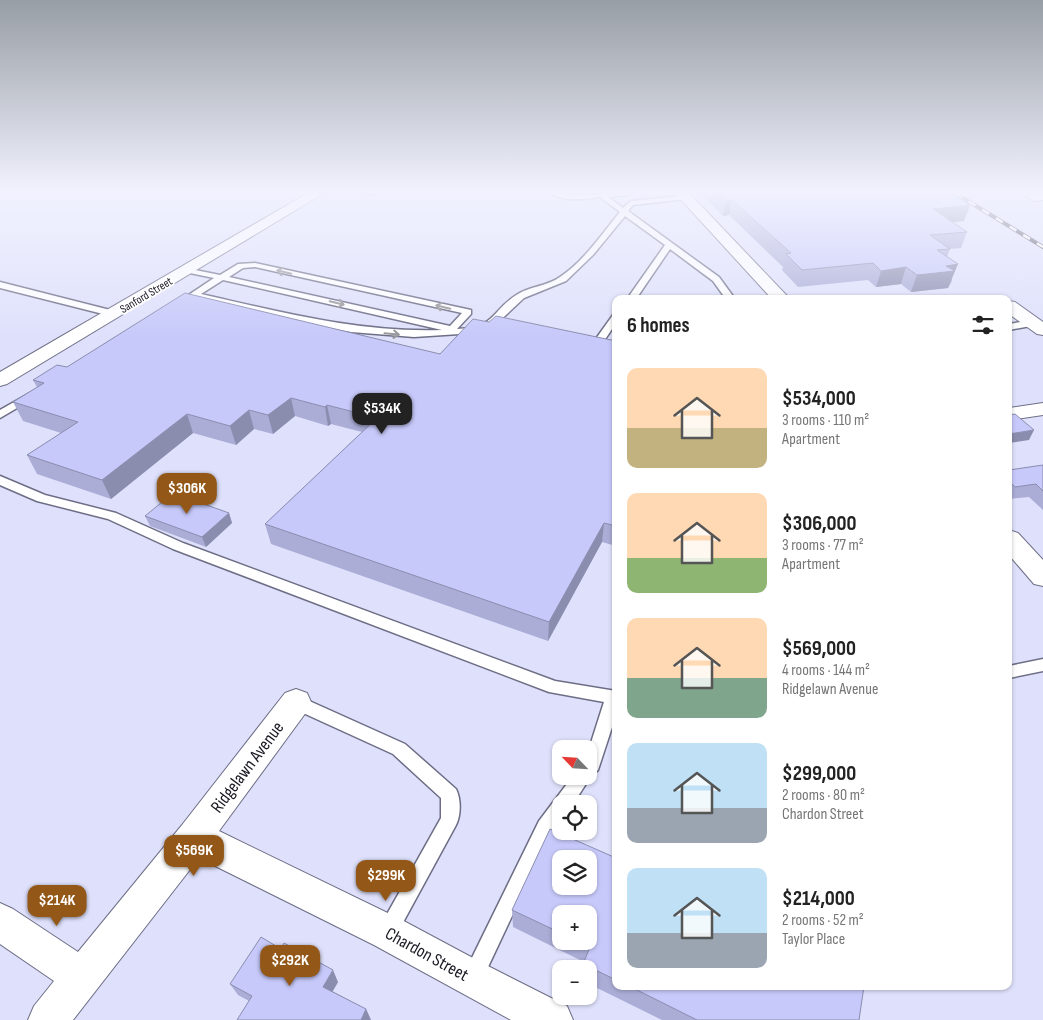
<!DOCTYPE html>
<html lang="en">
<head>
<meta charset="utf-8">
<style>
	:root { --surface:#fff; --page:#f6f6f6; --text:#222; --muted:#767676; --accent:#935717 }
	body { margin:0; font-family:"Sofia Sans Condensed",sans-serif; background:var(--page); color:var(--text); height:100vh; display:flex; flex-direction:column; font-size:19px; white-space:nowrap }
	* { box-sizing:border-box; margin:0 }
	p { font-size:16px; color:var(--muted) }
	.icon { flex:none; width:28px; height:28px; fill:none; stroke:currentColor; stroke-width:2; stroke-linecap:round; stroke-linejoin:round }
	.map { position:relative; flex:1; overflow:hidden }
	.side { position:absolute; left:612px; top:295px; width:400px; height:695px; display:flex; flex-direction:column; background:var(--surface); border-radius:10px; box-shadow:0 1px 4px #0004 }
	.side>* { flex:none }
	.needle { width:32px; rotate:295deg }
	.buttons { position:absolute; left:552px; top:740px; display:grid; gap:10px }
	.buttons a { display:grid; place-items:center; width:45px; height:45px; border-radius:10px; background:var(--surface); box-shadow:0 1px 4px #0004; font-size:25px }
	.price { position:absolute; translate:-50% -42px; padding:0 11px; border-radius:10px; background:var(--accent); color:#fff; font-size:16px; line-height:32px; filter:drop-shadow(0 1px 2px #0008) }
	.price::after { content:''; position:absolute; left:50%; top:30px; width:15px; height:11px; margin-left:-8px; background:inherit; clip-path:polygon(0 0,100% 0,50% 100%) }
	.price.active { background:#222; color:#fff }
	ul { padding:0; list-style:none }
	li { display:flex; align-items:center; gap:15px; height:125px; padding:0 15px }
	li span { display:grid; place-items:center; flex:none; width:140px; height:100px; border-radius:10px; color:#555 }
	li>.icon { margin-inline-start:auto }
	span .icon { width:60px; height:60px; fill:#fffc; stroke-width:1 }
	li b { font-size:21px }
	h2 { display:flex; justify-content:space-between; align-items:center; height:60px; padding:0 15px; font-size:21px }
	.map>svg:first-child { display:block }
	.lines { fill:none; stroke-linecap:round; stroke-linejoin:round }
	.lane-casing { stroke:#6d6e86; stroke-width:3 }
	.street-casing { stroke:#6d6e86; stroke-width:2 }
	.lane { fill:#fff; fill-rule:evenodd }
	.street { fill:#fff; fill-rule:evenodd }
	.rail-casing { stroke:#464755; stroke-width:4 }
	.rail { stroke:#fff; stroke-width:2.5; stroke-dasharray:8; stroke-linecap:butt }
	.wall { fill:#abadd7; fill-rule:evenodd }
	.shaded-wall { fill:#8b8daf }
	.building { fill:#c7c9fa; stroke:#8b8daf; fill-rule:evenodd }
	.oneway { stroke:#98989c }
	.labels { text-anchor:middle; stroke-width:4; stroke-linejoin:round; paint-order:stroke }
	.far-street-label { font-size:12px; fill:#191923; stroke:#fff }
	.near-street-label { font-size:18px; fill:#191923; stroke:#fff }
</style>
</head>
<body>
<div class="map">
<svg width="1043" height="1020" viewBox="0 0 1043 1020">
	<rect width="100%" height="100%" fill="#dfe1fc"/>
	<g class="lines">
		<defs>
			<g id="lane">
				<path d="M551,193L578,195L631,193L628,195L608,197L623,208L631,201L689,195L690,197L686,199L633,205L628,211L719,277L735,299H726L713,281L670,249L636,299H627L665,245L625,216L593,255L566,281L524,298L492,328L475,333L414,337L351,332L287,320L194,298L191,299L187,296L214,278L185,272V268L220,275L238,264L255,263L471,310V314L457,329C498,327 490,311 518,294C531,286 548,286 560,277C584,261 602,234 620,212L600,197C585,199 562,202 551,193ZM255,267L462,313L450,326L229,277L243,268ZM223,280L442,330C359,333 281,312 201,294Z"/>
				<path d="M0,282L118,312L120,314L115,317L0,288Z"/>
				<path d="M616,314V323L604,341L616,344V350L595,344V340L613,315Z"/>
				<path d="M1033,320L1038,323L1036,325L1009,330V324Z"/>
				<path d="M30,393L35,396L34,398L0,418V410Z"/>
				<path d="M0,476L45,495L116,513L183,543L555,681L616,691V715L598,770L591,776L573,804H561V819L551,833L480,984L473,987L466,984L463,977L466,970L539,821L573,776H589V749L604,702L549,692L173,549L108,519L37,501L0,485Z"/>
				<path d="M1043,659V671L1009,678V666Z"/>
				<path d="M296,695L405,744L456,789C461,799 461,815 456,825L394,939L387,942L380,939L377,932L441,818V798L393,754L290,707L288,702L290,697Z"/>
			</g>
			<g id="street">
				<path d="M308,193H324L7,384L0,386V372Z"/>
				<path d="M675,193H689L790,299H772Z"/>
				<path d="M1043,193V200L1034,201L1027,197L1029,194Z"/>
				<path d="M1009,301L1015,302L1043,322V335L1037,334L1009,314Z"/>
				<path d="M1043,403V415L1009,420V408Z"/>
				<path d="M1009,530L1018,533L1043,560V586L1034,584L1009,555Z"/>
				<path d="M296,689L307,693L311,702L307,711L219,831L400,919L486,965L567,1006L573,1020H511L374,945L199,858L73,1020H28L34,1006L54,981L0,944V903L13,909L78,952L182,825L285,693Z"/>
			</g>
		</defs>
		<use href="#lane" class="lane-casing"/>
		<use href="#street" class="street-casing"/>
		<use href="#lane" class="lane"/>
		<use href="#street" class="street"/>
		<defs>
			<path id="rail" d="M955,193L1043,247"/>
		</defs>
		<use href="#rail" class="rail-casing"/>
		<use href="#rail" class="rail"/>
	</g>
	<g class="wall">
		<path d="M356,193H380L374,197Z"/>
		<path d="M700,193H949L970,205L964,221L953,222L967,232L961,248L950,249L947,257L952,281L948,288L911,292L901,284L876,287L868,280L798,287L782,270L783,267L729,215L723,216Z"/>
		<path d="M489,322L616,341V546L602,542L548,641L271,544L265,524L362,432L331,424L328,426L295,416L273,434L254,429L236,445L193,433L111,499L37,474L27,455L61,433L23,421L13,402L37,387L33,380L67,367L440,354Z"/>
		<path d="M1043,465V510L1029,497L1009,499V470Z"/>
		<path d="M229,513L232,523L206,547L150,526L145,516Z"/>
		<path d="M616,858V986H864L859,1020H662L589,984V969H583L584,962L513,927L512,910ZM561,914L589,941H561Z"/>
		<path d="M338,982L332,991L366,1009L371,1020H237L249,1001L238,995L230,984Z"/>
	</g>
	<g class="shaded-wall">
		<path d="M374,193H380L374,197Z"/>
		<path d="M726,200H732L729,215L723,216Z"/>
		<path d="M970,205L964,221L927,225L933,209Z"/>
		<path d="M958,264L948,288L911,292L917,275L946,266Z"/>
		<path d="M906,267L901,284L876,287L881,271Z"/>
		<path d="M291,398L295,416L273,434L268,415Z"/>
		<path d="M327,405L331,424L328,426L325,407Z"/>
		<path d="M249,410L254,429L236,445L230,426Z"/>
		<path d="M187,414L193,433L111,499L102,480Z"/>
		<path d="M1034,430L1029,440L1009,443V434Z"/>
		<path d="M229,513L232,523L206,547L202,537Z"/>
		<path d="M604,523L602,542L548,641L549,622Z"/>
		<path d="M333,970L338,982L329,998L323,987Z"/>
		<path d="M366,1009L371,1020H361Z"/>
	</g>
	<g class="building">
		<path d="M718,193H949L970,205L933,209L967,232L930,235L950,249L937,250L958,264L946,266L955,271L917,275L906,267L881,271L873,263L802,270L786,254L791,253L732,200H726Z"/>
		<path d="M185,293L440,354L473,319L489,322L496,316L616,341V526L604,523L549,622L265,524L377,418L327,405L325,407L291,398L268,415L249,410L230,426L187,414L102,480L27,455L78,422L13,402L44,383L33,380L57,365L67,367Z"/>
		<path d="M1015,414L1034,430L1009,434V415Z"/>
		<path d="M1043,465V491L1036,484L1015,487L1009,481V470Z"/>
		<path d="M173,493L229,513L202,537L145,516Z"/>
		<path d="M550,829L616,858V980L583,964L590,947L577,941H589V914H561V933L512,910ZM561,859H589V886H561Z"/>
		<path d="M261,937L281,949L284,943L333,970L323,987L366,1009L361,1020H237L252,996L230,984Z"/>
		<path d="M629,986H864L859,1020H697Z"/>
	</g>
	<defs><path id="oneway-shaft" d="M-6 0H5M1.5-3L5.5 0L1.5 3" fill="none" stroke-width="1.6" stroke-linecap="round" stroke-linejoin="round" transform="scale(1.25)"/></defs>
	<g class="oneway">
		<use href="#oneway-shaft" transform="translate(284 272) rotate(-167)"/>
		<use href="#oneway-shaft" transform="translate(337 303) rotate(13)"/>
		<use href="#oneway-shaft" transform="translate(443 307) rotate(-167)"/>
		<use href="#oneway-shaft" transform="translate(392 334) rotate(5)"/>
	</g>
	<linearGradient id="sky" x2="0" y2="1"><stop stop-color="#989ea5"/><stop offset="0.57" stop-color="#f1f2fe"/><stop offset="1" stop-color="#f1f2fe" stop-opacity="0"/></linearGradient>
	<rect width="1043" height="336" fill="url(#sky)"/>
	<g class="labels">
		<g class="far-street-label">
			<text transform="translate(146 295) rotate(-31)" y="4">Sanford Street</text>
		</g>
		<g class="near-street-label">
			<text transform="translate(247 767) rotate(-53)" y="6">Ridgelawn Avenue</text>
			<text transform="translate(427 954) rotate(29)" y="6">Chardon Street</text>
		</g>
	</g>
</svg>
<div class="buttons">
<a><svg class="needle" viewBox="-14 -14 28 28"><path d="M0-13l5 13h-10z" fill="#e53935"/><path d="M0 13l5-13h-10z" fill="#767676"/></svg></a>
<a><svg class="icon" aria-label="locate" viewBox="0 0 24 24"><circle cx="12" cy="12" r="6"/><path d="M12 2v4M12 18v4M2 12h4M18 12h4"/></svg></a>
<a><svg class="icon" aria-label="layers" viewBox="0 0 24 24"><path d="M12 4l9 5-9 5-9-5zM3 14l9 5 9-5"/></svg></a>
<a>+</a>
<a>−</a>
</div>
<b class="price active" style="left:382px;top:435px">$534K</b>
<b class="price" style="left:187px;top:515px">$306K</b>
<b class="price" style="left:194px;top:877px">$569K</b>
<b class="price" style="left:386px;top:902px">$299K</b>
<b class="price" style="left:57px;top:927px">$214K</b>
<b class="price" style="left:290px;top:987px">$292K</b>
<section class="side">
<h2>6 homes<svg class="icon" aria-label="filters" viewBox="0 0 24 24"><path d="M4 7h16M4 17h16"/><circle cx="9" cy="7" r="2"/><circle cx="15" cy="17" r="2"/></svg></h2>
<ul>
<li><span style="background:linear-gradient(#ffd9b3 60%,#c2b280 0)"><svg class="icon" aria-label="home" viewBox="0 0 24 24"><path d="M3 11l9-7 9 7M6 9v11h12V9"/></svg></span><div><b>$534,000</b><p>3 rooms · 110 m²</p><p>Apartment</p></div></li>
<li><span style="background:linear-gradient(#ffd9b3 65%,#8fb573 0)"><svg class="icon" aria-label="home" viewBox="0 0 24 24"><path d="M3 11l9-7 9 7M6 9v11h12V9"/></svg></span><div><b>$306,000</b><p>3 rooms · 77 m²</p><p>Apartment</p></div></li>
<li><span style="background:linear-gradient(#ffd9b3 60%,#7fa58c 0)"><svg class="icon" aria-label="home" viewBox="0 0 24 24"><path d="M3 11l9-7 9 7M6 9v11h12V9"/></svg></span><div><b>$569,000</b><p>4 rooms · 144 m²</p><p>Ridgelawn Avenue</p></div></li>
<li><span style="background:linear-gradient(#bfe0f5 65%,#9aa5b1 0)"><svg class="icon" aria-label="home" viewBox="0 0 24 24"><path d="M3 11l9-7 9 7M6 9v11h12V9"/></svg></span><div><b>$299,000</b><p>2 rooms · 80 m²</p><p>Chardon Street</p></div></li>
<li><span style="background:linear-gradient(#bfe0f5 65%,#9aa5b1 0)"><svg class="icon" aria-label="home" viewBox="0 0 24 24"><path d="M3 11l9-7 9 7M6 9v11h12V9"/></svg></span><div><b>$214,000</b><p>2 rooms · 52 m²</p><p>Taylor Place</p></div></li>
</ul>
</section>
</div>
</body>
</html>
